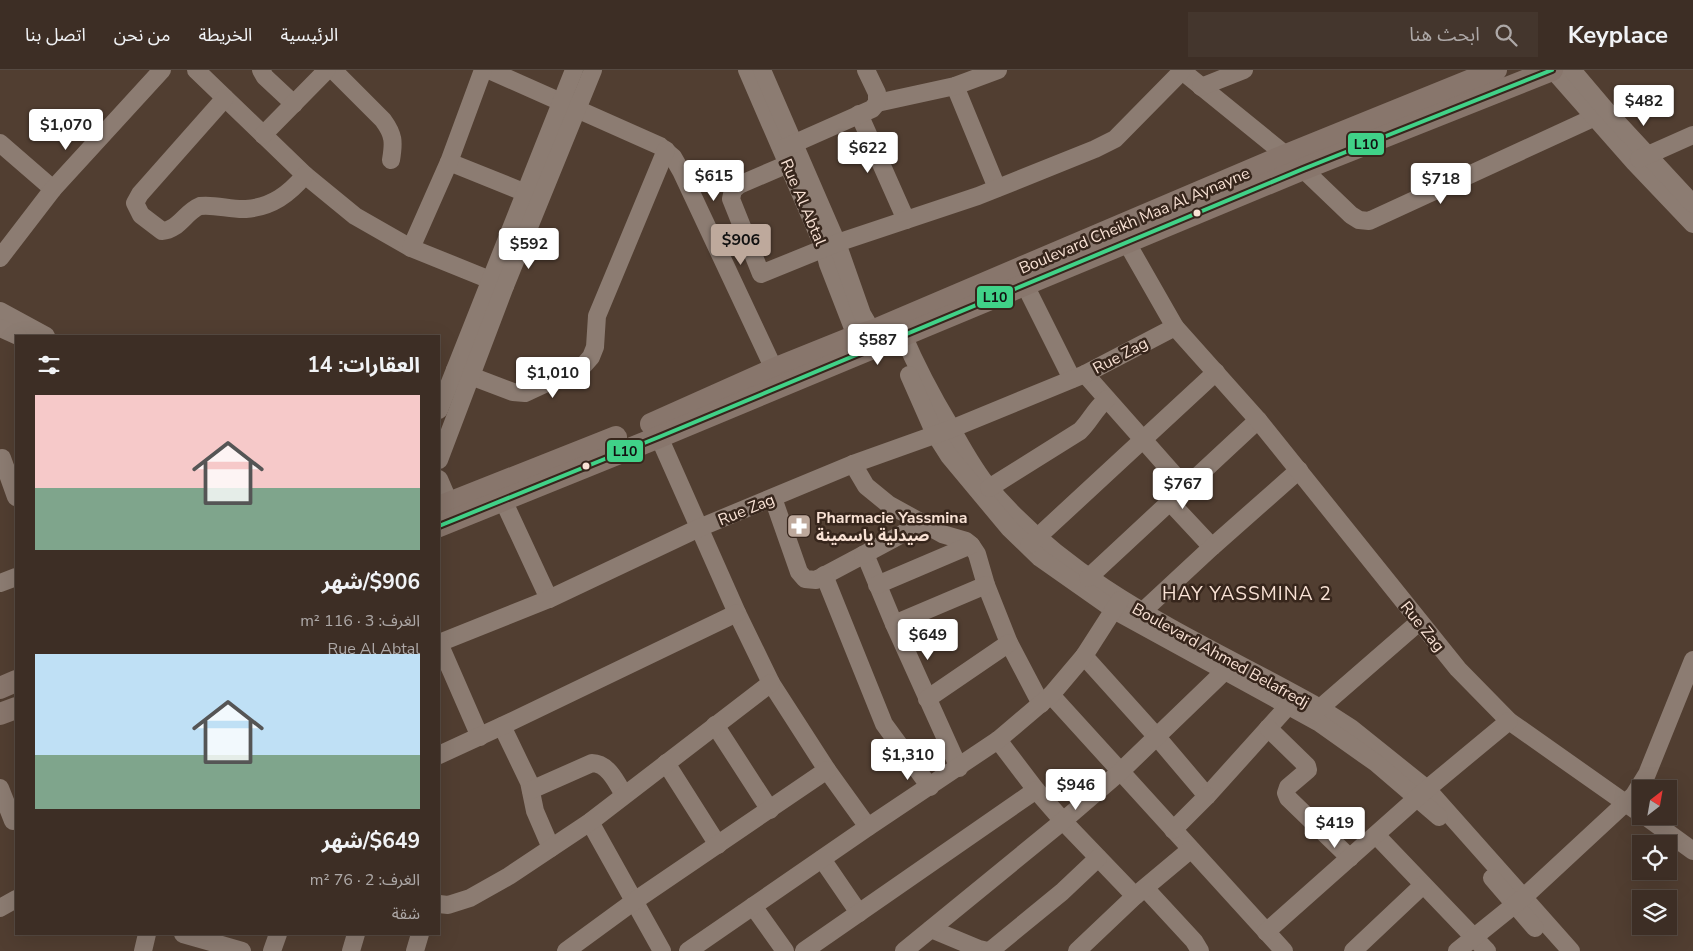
<!DOCTYPE html>
<html lang="ar">
<head>
<meta charset="utf-8">
<style>
	:root { --surface:#3d2e25; --page:#44362d; --text:#f1f3f6; --muted:#ada8a7; --line:#564a42; --accent:#bea99c }
	body { margin:0; font-family:"Nunito Sans","Noto Sans Arabic",sans-serif; background:var(--page); color:var(--text); direction:rtl; height:100vh; display:flex; flex-direction:column; font-size:19px; white-space:nowrap }
	* { box-sizing:border-box; margin:0 }
	p { font-size:16px; color:var(--muted) }
	.icon { flex:none; width:28px; height:28px; fill:none; stroke:currentColor; stroke-width:2; stroke-linecap:round; stroke-linejoin:round }
	.map { position:relative; flex:1; overflow:hidden; direction:ltr }
	.side { position:absolute; left:15px; top:265px; width:425px; height:600px; display:flex; flex-direction:column; background:var(--surface); border-radius:0px; box-shadow:0 5px 20px #0002,0 0 0 1px var(--line); direction:rtl }
	.side>* { flex:none }
	.needle { width:32px; rotate:31deg }
	.controls { position:absolute; left:1632px; top:710px; display:grid; gap:10px }
	.controls a { display:grid; place-items:center; width:45px; height:45px; border-radius:0px; background:var(--surface); box-shadow:0 5px 20px #0002,0 0 0 1px var(--line); font-size:25px }
	.price { position:absolute; translate:-50% -42px; padding:0 11px; border-radius:5px; background:#fff; color:#222; font-size:16px; line-height:32px; filter:drop-shadow(0 1px 2px #0008) }
	.price::after { content:''; position:absolute; left:50%; top:30px; width:15px; height:11px; margin-left:-8px; background:inherit; clip-path:polygon(0 0,100% 0,50% 100%) }
	.price.active { background:var(--accent); color:#111 }
	ul { padding:0; list-style:none }
	li { display:grid; align-content:center; gap:10px; height:265px; padding:0 20px }
	li span { display:grid; place-items:center; height:155px; border-radius:0px; color:#555 }
	li>.icon { margin-inline-start:auto }
	span .icon { width:90px; height:90px; fill:#fffc; stroke-width:1 }
	li b { font-size:21px }
	h2 { display:flex; justify-content:space-between; align-items:center; height:60px; padding:0 20px; font-size:21px }
	header { display:flex; align-items:center; gap:30px; box-sizing:border-box; height:70px; padding:0 25px; background:var(--surface); border-bottom:1px solid var(--line) }
	header strong { font-size:24px }
	nav { display:flex; gap:28px; margin-inline-start:auto; font-size:18px }
	.search { width:350px; height:45px; background:var(--page); display:flex; align-items:center; gap:12px; box-sizing:border-box; padding:0 18px; border-radius:0px; color:var(--muted); font-size:19px }
	.map>svg:first-child { display:block }
	.lines { fill:none; stroke-linecap:round; stroke-linejoin:round }
	.minor { stroke:#8c7c72; stroke-width:18 }
	.major { stroke:#88766c; stroke-width:22 }
	.bus-1-casing { stroke:#37261c; stroke-width:8 }
	.bus-1 { stroke:#40d288; stroke-width:4 }
	.bus-dot { fill:#f9e2d5; stroke:#37261c; stroke-width:2 }
	.labels { text-anchor:middle; stroke-width:5; stroke-linejoin:round; paint-order:stroke }
	.street-label { font-size:16px; fill:#f9e2d5; stroke:#37261c }
	.poi-label { font-size:16px; font-weight:bold; fill:#f9e2d5; stroke:#37261c; text-anchor:start }
	.quarter-label { font-size:19px; letter-spacing:1px; fill:#f9e2d5; stroke:#37261c }
	.line-badge { stroke:#37261c; stroke-width:2 }
	.pale-badge-label { font-size:14px; text-anchor:middle; font-weight:bold; fill:#111 }
</style>
</head>
<body>
<header>
<strong>Keyplace</strong>
<div class="search"><svg class="icon" aria-label="search" viewBox="0 0 24 24"><circle cx="10" cy="10" r="6"/><path d="M15 15l6 6"/></svg>ابحث هنا</div>
<nav><a>الرئيسية</a><a>الخريطة</a><a>من نحن</a><a>اتصل بنا</a></nav>
</header>
<div class="map">
<svg width="1693" height="881" viewBox="0 0 1693 881">
	<rect width="100%" height="100%" fill="#513e31"/>
	<g class="lines">
		<g class="minor">
			<path d="M196,0L305,105L355,146L411,178L505,216"/>
			<path d="M261,0L265,7L294,34"/>
			<path d="M333,0L383,50C394,65 394,72 391,90"/>
			<path d="M489,0L660,76L673,87L681,101L774,299"/>
			<path d="M747,0L824,178L828,194L856,266"/>
			<path d="M762,0L837,173L862,244L872,261"/>
			<path d="M1181,0L1303,99L1351,145L1359,150L1369,151L1595,47L1606,40"/>
			<path d="M1553,0L1634,92L1693,154"/>
			<path d="M1572,0L1606,40L1693,134"/>
			<path d="M955,16L997,118"/>
			<path d="M1201,17L1244,0"/>
			<path d="M225,28L140,124L135,133L141,145L162,161C179,160 185,142 200,136C215,134 231,140 246,139C272,137 289,124 305,105"/>
			<path d="M877,33L955,16L998,0"/>
			<path d="M859,44L906,150"/>
			<path d="M263,65L327,0"/>
			<path d="M0,73L53,119"/>
			<path d="M784,78L872,39L877,33V23L866,0"/>
			<path d="M1639,89L1693,65"/>
			<path d="M449,92L526,123"/>
			<path d="M788,94L739,115L733,120L731,129L761,204L837,173L978,126L1095,79L1115,69L1182,1"/>
			<path d="M1127,173L1175,257"/>
			<path d="M411,178L449,92L483,0"/>
			<path d="M0,188L53,119L162,0"/>
			<path d="M1025,215L1072,309"/>
			<path d="M0,241L46,266"/>
			<path d="M0,258L18,266"/>
			<path d="M903,265C917,298 932,326 950,356C961,376 972,396 986,414C1075,522 1202,571 1320,638L1351,658L1427,719L1571,881"/>
			<path d="M455,300L513,322L525,323L583,296L591,287L595,277L597,246L666,80"/>
			<path d="M1085,304L1185,417"/>
			<path d="M909,305L935,364L949,386L1009,458L1040,488L1114,540L1318,652L1376,693L1439,747"/>
			<path d="M439,340L574,0"/>
			<path d="M659,367L737,543L771,613L827,700L868,757"/>
			<path d="M2,388L16,427"/>
			<path d="M439,390L505,216L593,0"/>
			<path d="M853,394L866,416L888,434L942,464L966,471L971,475L977,484L986,515L1009,573L1041,634"/>
			<path d="M439,409L454,444"/>
			<path d="M989,418L1080,361C1091,350 1094,340 1107,329"/>
			<path d="M773,428L799,502L805,509L816,510L863,485L867,489L894,554L959,698"/>
			<path d="M503,430L549,529"/>
			<path d="M1169,431L1212,477"/>
			<path d="M1029,475L1216,302"/>
			<path d="M863,485L904,463L921,452"/>
			<path d="M824,505L884,654L930,717"/>
			<path d="M1088,508L1258,350"/>
			<path d="M0,513L16,507"/>
			<path d="M877,515L971,475"/>
			<path d="M1142,542L1212,477L1299,400"/>
			<path d="M894,554L986,515"/>
			<path d="M439,573L549,529L699,458L853,394L951,359L1085,304L1175,257L1258,350L1458,599L1509,651L1641,744"/>
			<path d="M439,573L480,667"/>
			<path d="M1084,586L1157,667L1207,726L1289,635"/>
			<path d="M1051,625L1284,881"/>
			<path d="M927,629L1009,573"/>
			<path d="M1312,645L1419,552"/>
			<path d="M715,655L770,740"/>
			<path d="M502,656L529,712L535,741L551,778"/>
			<path d="M1268,658L1307,696L1308,700L1288,717L1286,723L1288,728L1350,788"/>
			<path d="M998,670L1036,720L1063,751L1135,826"/>
			<path d="M439,685L502,656L737,543"/>
			<path d="M666,693L718,775"/>
			<path d="M0,718L13,751"/>
			<path d="M531,720L592,693C608,693 617,713 624,725"/>
			<path d="M1645,746L1693,781"/>
			<path d="M590,752L662,881"/>
			<path d="M1173,760L1207,726"/>
			<path d="M1376,765L1487,881"/>
			<path d="M822,789L859,843"/>
			<path d="M1492,808L1535,858"/>
			<path d="M1145,818L1194,871L1200,881"/>
			<path d="M439,834L448,835L470,828L509,806L590,752L771,613"/>
			<path d="M753,836L785,881"/>
			<path d="M0,838L16,829"/>
			<path d="M931,859L979,879L988,881"/>
			<path d="M1266,862L1427,719L1509,651"/>
			<path d="M183,864L242,881"/>
			<path d="M143,881L147,864"/>
			<path d="M272,881L278,864"/>
			<path d="M351,881L356,864"/>
			<path d="M415,881L420,864"/>
			<path d="M566,881L633,832L827,700"/>
			<path d="M688,881L868,757L998,670L1051,625L1084,586L1120,530"/>
			<path d="M804,881L1036,720"/>
			<path d="M904,881L1063,751L1120,702L1232,594"/>
			<path d="M990,881L1062,822L1098,788"/>
			<path d="M1077,881L1135,826L1190,780"/>
			<path d="M1353,881L1423,815"/>
			<path d="M1457,881L1524,827L1634,725L1647,704L1693,590"/>
		</g>
		<g class="major">
			<path d="M651,354L774,299L856,266L872,261L1286,85L1496,0"/>
			<path d="M439,437L616,367"/>
			<path d="M439,456L659,367L1303,99L1552,0"/>
			<path d="M0,618L16,611"/>
			<path d="M0,644L16,638"/>
		</g>
		<defs>
			<path id="bus-1" d="M439,456L659,367L1303,99L1552,0"/>
		</defs>
		<use href="#bus-1" class="bus-1-casing"/>
		<use href="#bus-1" class="bus-1"/>
	</g>
	<defs>
		<symbol id="pharmacy-square" viewBox="-11 -11 22 22"><rect x="-9" y="-9" width="18" height="18" rx="4" fill="#bea99c" stroke="#37261c"/><path d="M-2-6h4v4h4v4h-4v4h-4v-4h-4v-4h4Z" fill="#fff"/></symbol>
	</defs>
	<g fill-rule="evenodd">
		<use href="#pharmacy-square" x="785" y="442" width="28" height="28"/>
	</g>
	<g class="bus-dot">
		<circle cx="1197" cy="143" r="4.5"/>
		<circle cx="586" cy="396" r="4.5"/>
	</g>
	<g class="labels">
		<g class="street-label">
			<text transform="translate(804 132) rotate(67)" y="6">Rue Al Abtal</text>
			<text transform="translate(1134 150) rotate(-23)" y="6">Boulevard Cheikh Maa Al Aynayne</text>
			<text transform="translate(1120 285) rotate(-28)" y="6">Rue Zag</text>
			<text transform="translate(746 439) rotate(-22)" y="6">Rue Zag</text>
			<text transform="translate(1423 556) rotate(51)" y="6">Rue Zag</text>
			<text transform="translate(1221 585) rotate(29)" y="6">Boulevard Ahmed Belafredj</text>
		</g>
		<g class="poi-label">
			<text x="816" y="453">Pharmacie Yassmina<tspan x="816" dy="18">صيدلية ياسمينة</tspan></text>
		</g>
		<g class="quarter-label">
			<text x="1247" y="530">HAY YASSMINA 2</text>
		</g>
	</g>
	<g class="line-badge">
		<rect x="1347" y="62" width="38" height="24" rx="5" fill="#40d288"/>
		<rect x="976" y="215" width="38" height="24" rx="5" fill="#40d288"/>
		<rect x="606" y="369" width="38" height="24" rx="5" fill="#40d288"/>
	</g>
	<g class="pale-badge-label">
		<text x="1366" y="79">L10</text>
		<text x="995" y="232">L10</text>
		<text x="625" y="386">L10</text>
	</g>
</svg>
<div class="controls">
<a><svg class="needle" viewBox="-14 -14 28 28"><path d="M0-13l5 13h-10z" fill="#e53935"/><path d="M0 13l5-13h-10z" fill="#ada8a7"/></svg></a>
<a><svg class="icon" aria-label="locate" viewBox="0 0 24 24"><circle cx="12" cy="12" r="6"/><path d="M12 2v4M12 18v4M2 12h4M18 12h4"/></svg></a>
<a><svg class="icon" aria-label="layers" viewBox="0 0 24 24"><path d="M12 4l9 5-9 5-9-5zM3 14l9 5 9-5"/></svg></a>
</div>
<b class="price" style="left:1644px;top:57px">$482</b>
<b class="price" style="left:66px;top:81px">$1,070</b>
<b class="price" style="left:868px;top:104px">$622</b>
<b class="price" style="left:714px;top:132px">$615</b>
<b class="price" style="left:1441px;top:135px">$718</b>
<b class="price active" style="left:741px;top:196px">$906</b>
<b class="price" style="left:529px;top:200px">$592</b>
<b class="price" style="left:878px;top:296px">$587</b>
<b class="price" style="left:553px;top:329px">$1,010</b>
<b class="price" style="left:1183px;top:440px">$767</b>
<b class="price" style="left:928px;top:591px">$649</b>
<b class="price" style="left:908px;top:711px">$1,310</b>
<b class="price" style="left:1076px;top:741px">$946</b>
<b class="price" style="left:1335px;top:779px">$419</b>
<section class="side">
<h2>العقارات: 14<svg class="icon" aria-label="filters" viewBox="0 0 24 24"><path d="M4 7h16M4 17h16"/><circle cx="9" cy="7" r="2"/><circle cx="15" cy="17" r="2"/></svg></h2>
<ul>
<li><span style="background:linear-gradient(#f6c9c9 60%,#7fa58c 0)"><svg class="icon" aria-label="home" viewBox="0 0 24 24"><path d="M3 11l9-7 9 7M6 9v11h12V9"/></svg></span><div><b>$906/شهر</b><p>الغرف: 3 · 116 m²</p><p>Rue Al Abtal</p></div></li>
<li><span style="background:linear-gradient(#bfe0f5 65%,#7fa58c 0)"><svg class="icon" aria-label="home" viewBox="0 0 24 24"><path d="M3 11l9-7 9 7M6 9v11h12V9"/></svg></span><div><b>$649/شهر</b><p>الغرف: 2 · 76 m²</p><p>شقة</p></div></li>
</ul>
</section>
</div>
</body>
</html>
